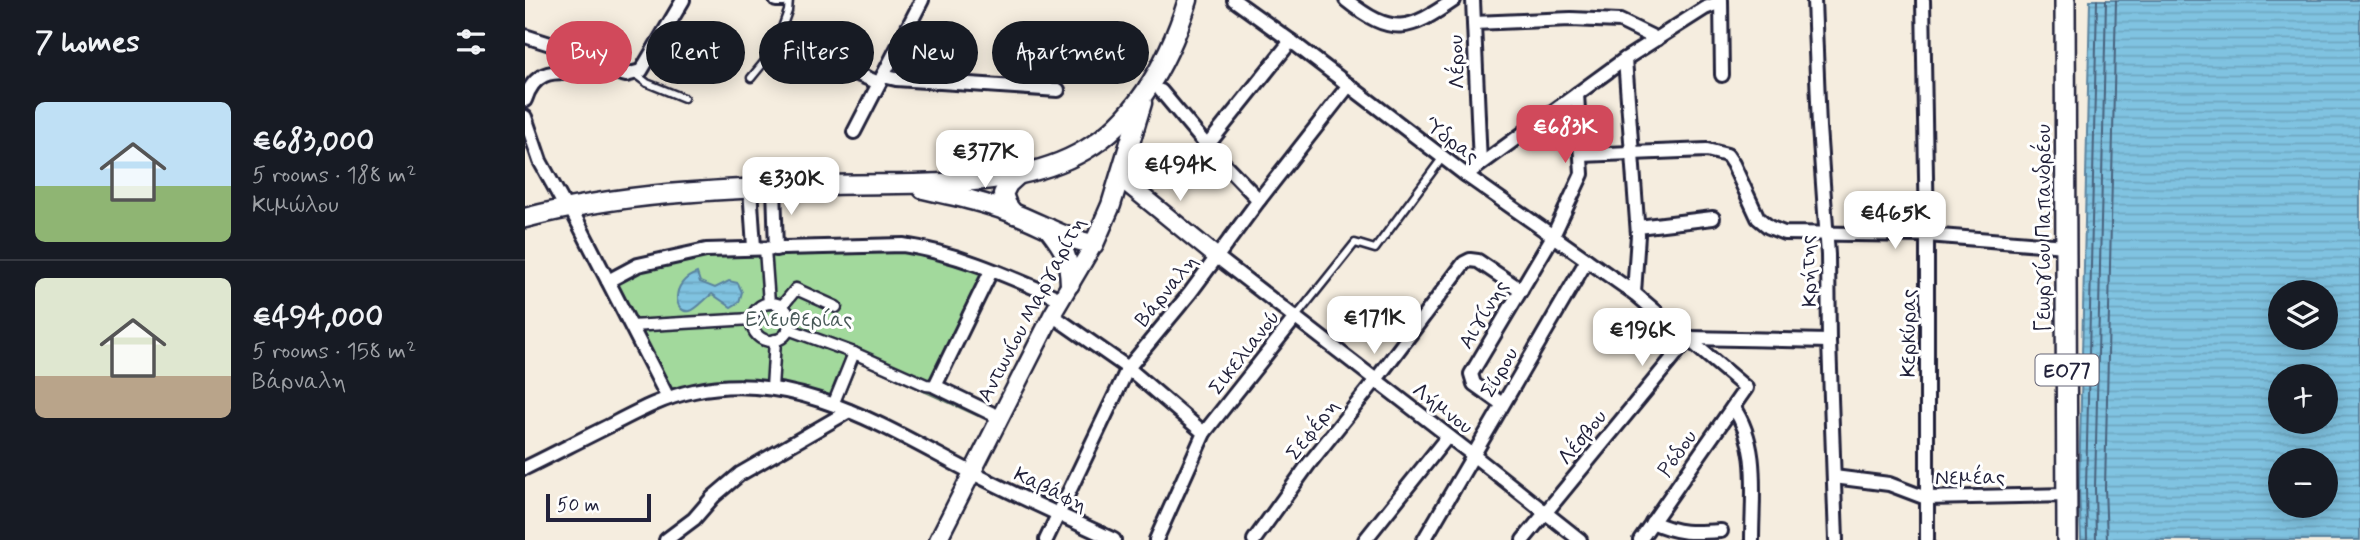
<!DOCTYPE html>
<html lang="en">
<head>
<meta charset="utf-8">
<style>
	:root { --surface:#171b24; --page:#20242c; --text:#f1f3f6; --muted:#9ea1a6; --line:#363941; --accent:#d1495b }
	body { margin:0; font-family:Mynerve,sans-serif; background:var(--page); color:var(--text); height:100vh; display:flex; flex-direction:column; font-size:26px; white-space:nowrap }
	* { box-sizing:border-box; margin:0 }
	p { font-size:23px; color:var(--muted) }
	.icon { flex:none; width:38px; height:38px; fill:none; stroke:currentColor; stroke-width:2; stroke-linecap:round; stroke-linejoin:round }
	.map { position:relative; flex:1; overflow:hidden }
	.sheet { display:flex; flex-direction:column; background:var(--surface); width:525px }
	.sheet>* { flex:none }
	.guide { position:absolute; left:21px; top:21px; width:665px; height:63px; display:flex; gap:14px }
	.fabs { position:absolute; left:1743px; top:280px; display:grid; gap:14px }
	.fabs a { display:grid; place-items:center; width:70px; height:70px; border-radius:50%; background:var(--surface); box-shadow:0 4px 18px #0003; font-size:35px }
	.scale { position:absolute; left:21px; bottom:18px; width:105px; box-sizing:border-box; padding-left:7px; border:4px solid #22223b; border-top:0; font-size:19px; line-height:24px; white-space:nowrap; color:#22223b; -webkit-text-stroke:5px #fff; paint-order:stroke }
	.price { position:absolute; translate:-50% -60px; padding:0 16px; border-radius:14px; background:#fff; color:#222; font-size:23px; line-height:46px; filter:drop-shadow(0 2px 4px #0008) }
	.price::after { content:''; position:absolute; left:50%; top:42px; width:21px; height:16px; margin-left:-10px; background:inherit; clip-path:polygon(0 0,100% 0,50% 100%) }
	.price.selected { background:var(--accent); color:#fff }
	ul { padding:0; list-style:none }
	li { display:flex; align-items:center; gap:21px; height:175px; padding:0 35px }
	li+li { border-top:2px solid var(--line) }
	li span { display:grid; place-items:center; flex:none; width:196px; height:140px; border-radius:10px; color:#555 }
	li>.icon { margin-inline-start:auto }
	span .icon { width:84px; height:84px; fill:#fffc; stroke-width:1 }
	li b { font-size:30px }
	h2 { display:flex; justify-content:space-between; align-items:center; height:84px; padding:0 35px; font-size:30px }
	.chip { padding:0 24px; border-radius:32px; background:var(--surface); box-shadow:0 4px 18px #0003; font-size:24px; line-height:63px }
	.chip.selected { background:var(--accent); color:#fff }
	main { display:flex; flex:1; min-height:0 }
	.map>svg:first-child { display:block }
	.green { fill:#a2d99c; stroke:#627e6c; stroke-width:2 }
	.water { fill:url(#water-rules); stroke:#5a839f; stroke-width:2; fill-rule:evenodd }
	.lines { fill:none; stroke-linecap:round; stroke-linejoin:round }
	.shore { stroke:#48627d; stroke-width:2 }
	.service-casing { stroke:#22223b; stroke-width:11 }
	.pedestrian-casing { stroke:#22223b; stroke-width:15 }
	.minor-casing { stroke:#22223b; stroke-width:18 }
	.tertiary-casing { stroke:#22223b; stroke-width:21 }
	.secondary-casing { stroke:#22223b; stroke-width:23 }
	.primary-casing { stroke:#22223b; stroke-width:24 }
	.service { stroke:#fff; stroke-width:6 }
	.pedestrian { stroke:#fff; stroke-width:10 }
	.minor { stroke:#fff; stroke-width:12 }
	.tertiary { stroke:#fff; stroke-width:16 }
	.secondary { stroke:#fff; stroke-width:18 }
	.primary { stroke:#fff; stroke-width:19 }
	.labels { text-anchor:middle; stroke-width:6; stroke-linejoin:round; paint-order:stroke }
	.shield { fill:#fff; stroke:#646476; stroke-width:2 }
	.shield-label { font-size:19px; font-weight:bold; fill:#22223b }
	.street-label { font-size:21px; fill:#22223b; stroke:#fff }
	.park-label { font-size:21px; fill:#485958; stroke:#fff }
</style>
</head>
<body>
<main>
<section class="sheet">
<h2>7 homes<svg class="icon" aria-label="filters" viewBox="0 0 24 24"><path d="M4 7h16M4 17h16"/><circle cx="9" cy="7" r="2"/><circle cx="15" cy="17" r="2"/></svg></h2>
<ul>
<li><span style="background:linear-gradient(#bfe0f5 60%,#8fb573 0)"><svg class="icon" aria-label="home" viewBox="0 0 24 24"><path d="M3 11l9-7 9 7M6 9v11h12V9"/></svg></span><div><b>€683,000</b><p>5 rooms · 188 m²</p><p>Κιμώλου</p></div></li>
<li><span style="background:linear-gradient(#dfe7d0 70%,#b9a48a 0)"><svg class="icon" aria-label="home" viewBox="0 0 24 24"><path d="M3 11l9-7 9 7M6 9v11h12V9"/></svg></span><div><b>€494,000</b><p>5 rooms · 158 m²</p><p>Βάρναλη</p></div></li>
</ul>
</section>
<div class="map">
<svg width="1835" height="540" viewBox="0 0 1835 540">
	<defs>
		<pattern id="water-rules" width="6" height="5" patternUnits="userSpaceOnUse" patternTransform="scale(1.75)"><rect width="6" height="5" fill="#80c3e1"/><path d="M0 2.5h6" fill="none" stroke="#6ea7c2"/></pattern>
	</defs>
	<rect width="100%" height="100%" fill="#f5eddf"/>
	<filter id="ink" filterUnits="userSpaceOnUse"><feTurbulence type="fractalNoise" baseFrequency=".0143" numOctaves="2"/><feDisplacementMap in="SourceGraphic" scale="14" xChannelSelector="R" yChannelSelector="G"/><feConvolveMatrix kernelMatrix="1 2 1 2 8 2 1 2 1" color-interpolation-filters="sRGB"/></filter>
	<g filter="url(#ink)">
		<path class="green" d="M378,245L466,271L410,386L457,409L453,416L333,361L314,407L242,387L143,398L83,281L149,256Z"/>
		<g class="water">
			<path d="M1565,0H1835V540H1556L1554,488ZM1755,292H1801V338H1755ZM1755,376H1801V422H1755ZM1755,460H1801V506H1755Z"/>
			<path d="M172,273L175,282L190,288L204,281L213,283L217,292L214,302L206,307L187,294C181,298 171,310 165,311C149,315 144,282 172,273Z"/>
		</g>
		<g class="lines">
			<g class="shore">
				<path d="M1562,540L1561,488L1572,0"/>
				<path d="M1571,540L1570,488L1581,0"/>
				<path d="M1582,540L1580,488L1591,0"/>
			</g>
			<defs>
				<g id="service">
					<path d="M110,74L122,83L159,98"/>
					<path d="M226,78L249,50L263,11L264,0"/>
					<path d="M770,318L830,243L850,249L918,157"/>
				</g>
				<g id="pedestrian">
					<path d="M240,249L244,303"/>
					<circle cx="246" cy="322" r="19"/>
					<path d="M257,306L271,289L311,307"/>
					<path d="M106,326L227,319"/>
					<path d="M263,329L329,353L401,385L410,386"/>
					<path d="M247,388L250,340"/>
					<path d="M308,405L329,353"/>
				</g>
				<g id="minor">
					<path d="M251,0H259"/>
					<path d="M709,0L766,41L941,175L1109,293L1221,388L1115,540"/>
					<path d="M821,0C867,37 884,31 929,0"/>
					<path d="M948,0L955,164"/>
					<path d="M1196,0L1197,75"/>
					<path d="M1289,0L1294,127L1303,255L1304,341L1311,540"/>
					<path d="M1398,0L1402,235V540"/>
					<path d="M949,23L1046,19L1095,21L1132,39"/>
					<path d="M0,36L50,52L64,59L65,66"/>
					<path d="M1100,59L1113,235L1109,293"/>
					<path d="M65,66L101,75L116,71L158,0"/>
					<path d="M313,66L354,83"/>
					<path d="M358,76L371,79L533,90"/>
					<path d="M636,91L682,146L734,200"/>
					<path d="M0,100C14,54 55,83 65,66"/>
					<path d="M0,117L15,161L41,208"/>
					<path d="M329,132L397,0"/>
					<path d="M682,146L766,41"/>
					<path d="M1056,155L1182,150L1202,155L1208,164L1233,218L1244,227L1259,233L1402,235L1541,246"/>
					<path d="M941,175L1100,59L1180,8L1196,2"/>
					<path d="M249,187L251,249"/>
					<path d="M225,188L229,247"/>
					<path d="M45,207L143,398"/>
					<path d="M1113,227L1188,218"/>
					<path d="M692,257L948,455L1055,540"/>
					<path d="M466,271L410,386L474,417"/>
					<path d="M83,281L113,265L181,250L378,245C433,253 485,277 536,299"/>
					<path d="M527,315L603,368L679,433"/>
					<path d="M977,404L949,384L946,374L1028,236L1057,174L1052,94"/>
					<path d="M1208,407C1235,445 1227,495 1227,540"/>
					<path d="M0,468C29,454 57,439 86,425C113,411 139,397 169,391C270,369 359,427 444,471C491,496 541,517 589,540"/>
					<path d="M1309,477L1364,484L1401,498L1542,495"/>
					<path d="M1127,522C1154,534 1167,533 1196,531"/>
					<path d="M141,540L169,519L188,497L215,474L324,411"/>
					<path d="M521,540L603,368L665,293L734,200L824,85"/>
					<path d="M631,540L679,433L770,318"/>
					<path d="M729,540L783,465L850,381L939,263L945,260L953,261L996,290"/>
					<path d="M840,540L923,436"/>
					<path d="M899,540L1062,260"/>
					<path d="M998,540L1164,338L1304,341"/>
				</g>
				<g id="tertiary">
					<path d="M594,177L692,257"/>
					<path d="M413,540L527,315L569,244"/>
				</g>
				<g id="secondary">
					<path d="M398,189C430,196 463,203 493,215C518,225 543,240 569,244L586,205L617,103"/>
					<path d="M489,214L482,205L478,194L483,184L495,173"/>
					<path d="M0,218C100,192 202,189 305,185C384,182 490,192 560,150C614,118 645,57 663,0"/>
					<path d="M523,228C540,250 544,257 545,284"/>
				</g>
				<path id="primary" d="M1540,0L1542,540"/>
			</defs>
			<use href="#service" class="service-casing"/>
			<use href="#pedestrian" class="pedestrian-casing"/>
			<use href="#minor" class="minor-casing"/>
			<use href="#tertiary" class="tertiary-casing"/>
			<use href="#secondary" class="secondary-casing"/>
			<use href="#primary" class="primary-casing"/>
			<use href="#service" class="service"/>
			<use href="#pedestrian" class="pedestrian"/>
			<use href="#minor" class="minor"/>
			<use href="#tertiary" class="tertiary"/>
			<use href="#secondary" class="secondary"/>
			<use href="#primary" class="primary"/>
		</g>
	</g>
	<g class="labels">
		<rect class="shield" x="1510.5" y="354.5" width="63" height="31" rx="5"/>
		<g class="shield-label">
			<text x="1542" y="377">ΕΟ77</text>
		</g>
		<g class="street-label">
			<text transform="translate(931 62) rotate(-92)" y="7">Λέρου</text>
			<text transform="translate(927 140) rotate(37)" y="7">Ύδρας</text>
			<text transform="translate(1518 228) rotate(-90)" y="7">Γεωργίου Παπανδρέου</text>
			<text transform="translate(1283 271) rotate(-92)" y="7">Κρήτης</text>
			<text transform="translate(641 290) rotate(-51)" y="7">Βάρναλη</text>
			<text transform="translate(506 309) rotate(-62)" y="7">Αντωνίου Μαργαρίτη</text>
			<text transform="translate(958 314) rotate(-59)" y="7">Αιγίνης</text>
			<text transform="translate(1383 333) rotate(-90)" y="7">Κερκύρας</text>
			<text transform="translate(719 352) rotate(-52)" y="7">Σικελιανού</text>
			<text transform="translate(974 372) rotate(-60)" y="7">Σύρου</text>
			<text transform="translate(918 408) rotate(37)" y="7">Λήμνου</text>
			<text transform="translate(787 429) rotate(-52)" y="7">Σεφέρη</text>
			<text transform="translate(1057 437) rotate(-51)" y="7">Λέσβου</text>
			<text transform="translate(1152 453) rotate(-55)" y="7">Ρόδου</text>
			<text transform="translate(1445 477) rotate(-1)" y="7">Νεμέας</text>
			<text transform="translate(526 489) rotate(25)" y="7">Καβάφη</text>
		</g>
		<g class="park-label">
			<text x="274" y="326">Ελευθερίας</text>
		</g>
	</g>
</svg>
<div class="fabs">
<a><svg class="icon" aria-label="layers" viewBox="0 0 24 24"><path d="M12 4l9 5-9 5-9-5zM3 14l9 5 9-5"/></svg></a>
<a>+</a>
<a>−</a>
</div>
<div class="scale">50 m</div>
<b class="price selected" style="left:1040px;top:165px">€683K</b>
<b class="price" style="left:460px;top:190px">€377K</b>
<b class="price" style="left:655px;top:203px">€494K</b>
<b class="price" style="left:266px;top:217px">€330K</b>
<b class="price" style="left:1370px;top:251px">€465K</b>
<b class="price" style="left:849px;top:356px">€171K</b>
<b class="price" style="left:1117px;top:368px">€196K</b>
<div class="guide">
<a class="chip selected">Buy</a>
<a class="chip">Rent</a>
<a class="chip">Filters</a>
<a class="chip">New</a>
<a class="chip">Apartment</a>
</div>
</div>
</main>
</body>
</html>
